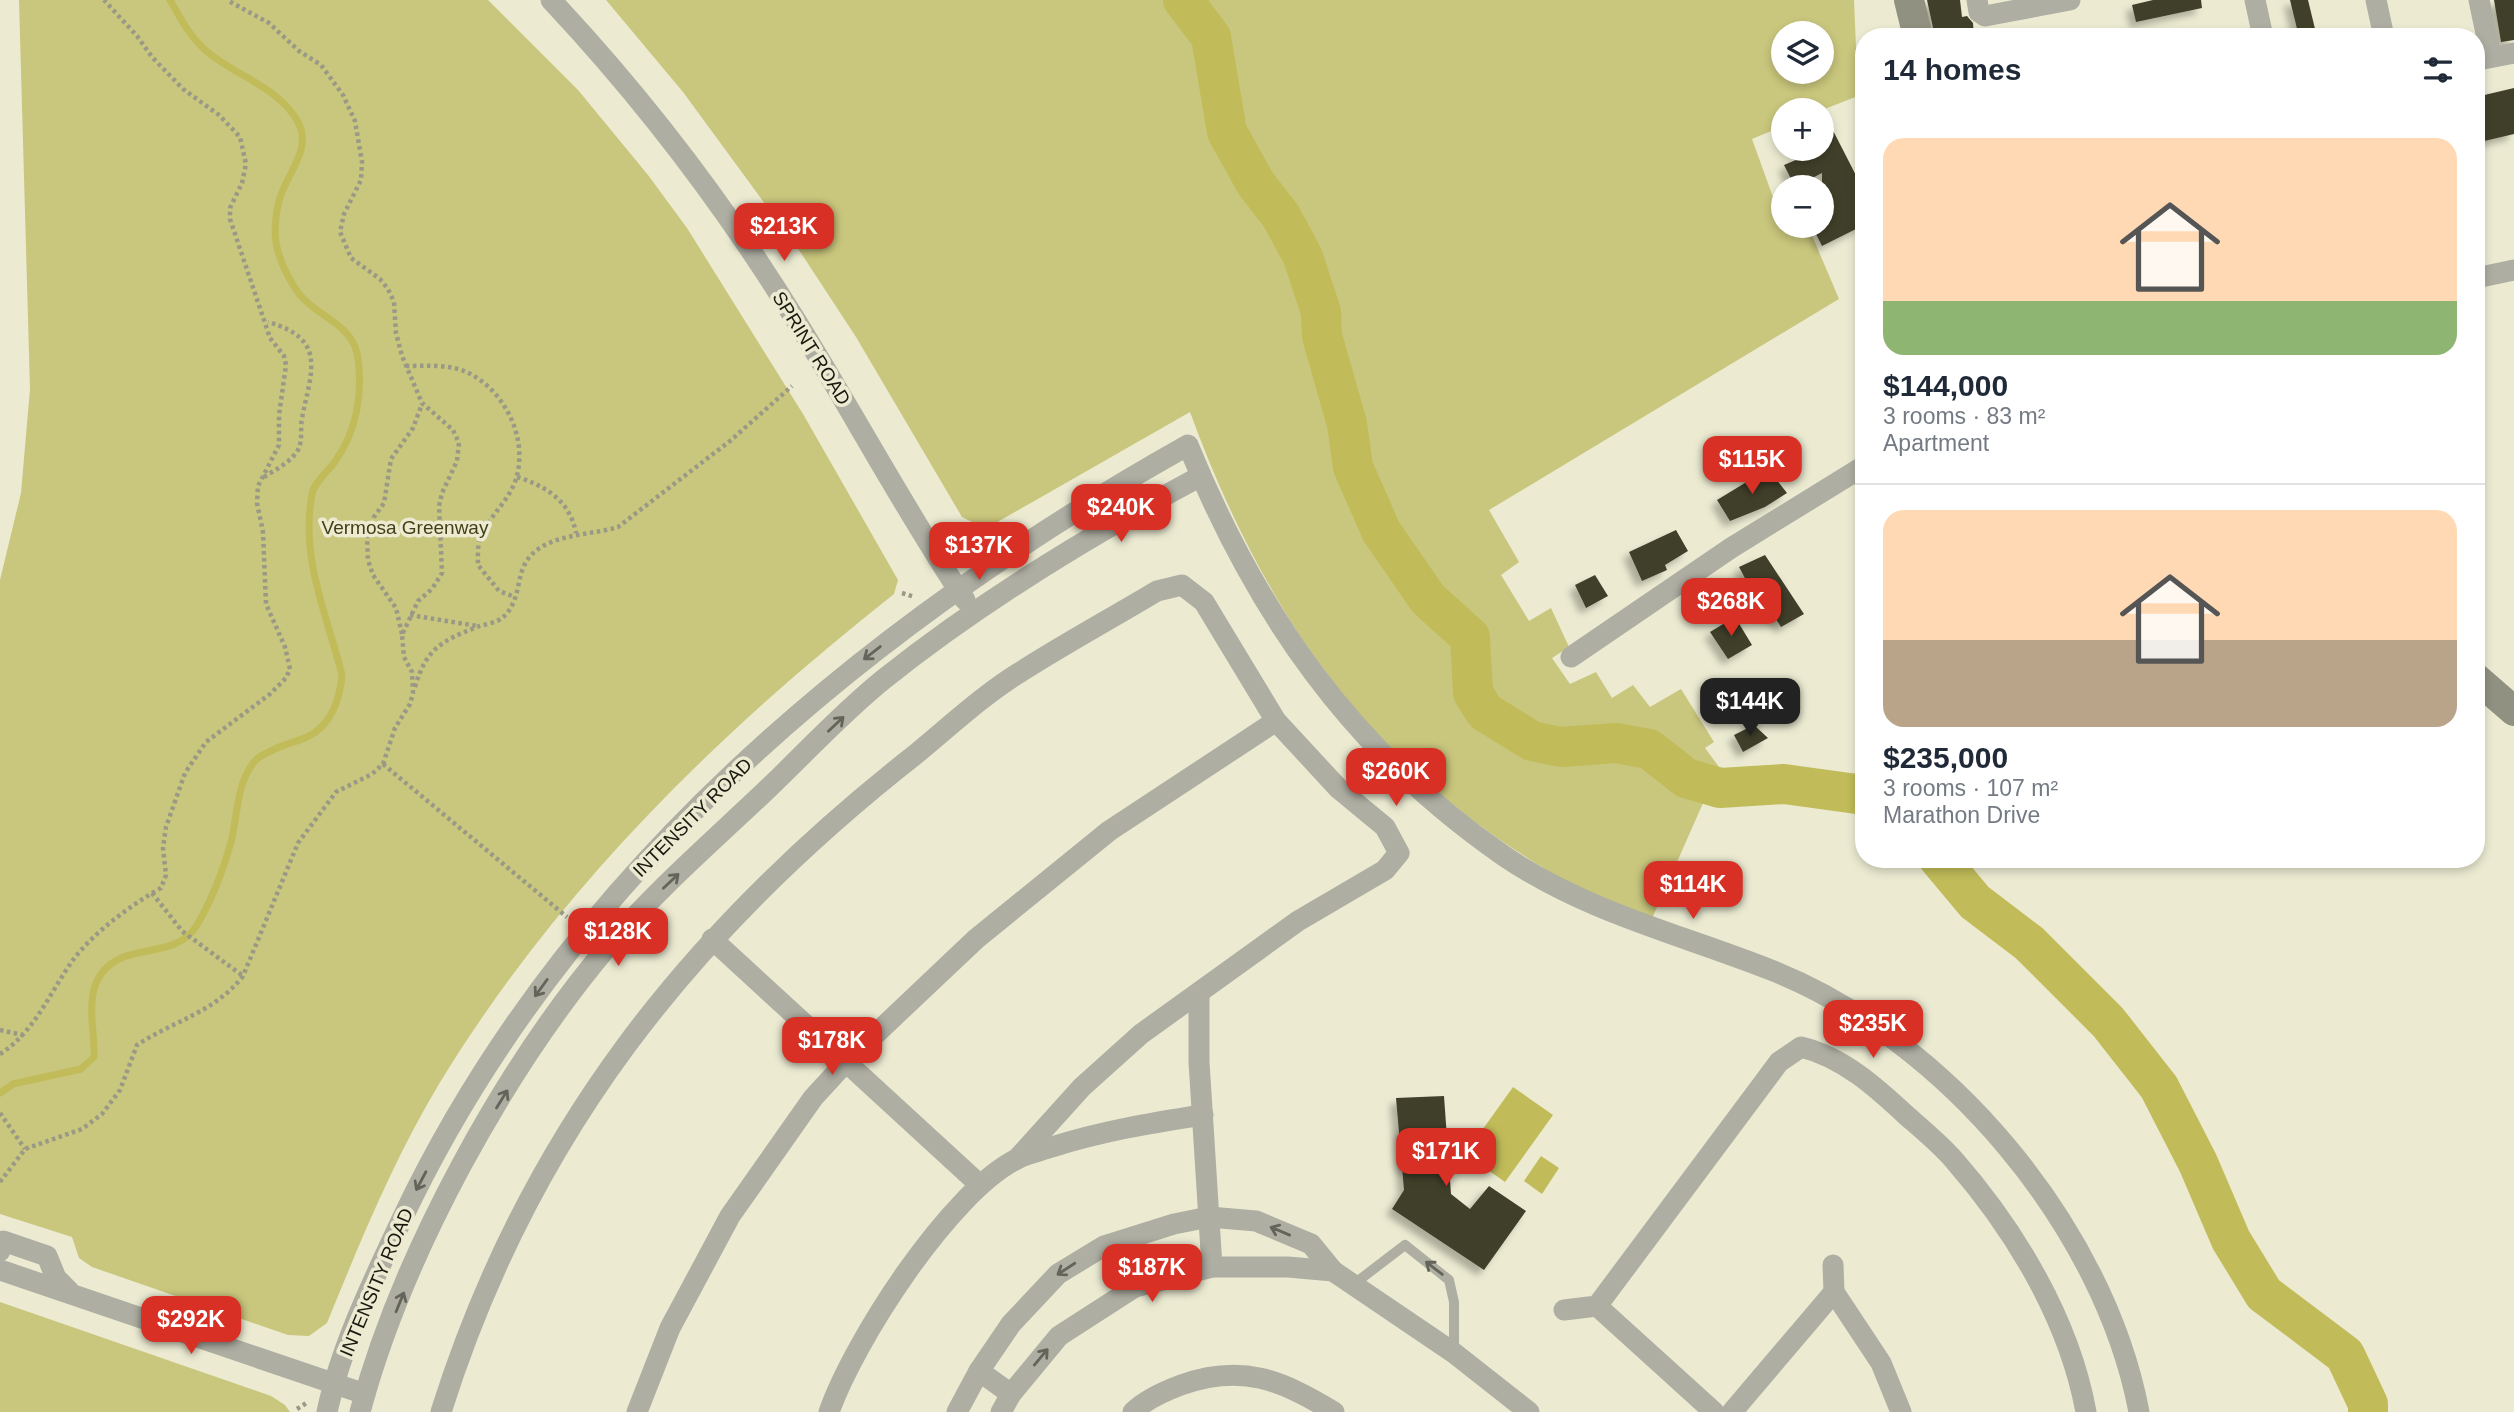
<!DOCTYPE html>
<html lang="en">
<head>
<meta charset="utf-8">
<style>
	:root { --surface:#fff; --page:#f2f2f3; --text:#1f2937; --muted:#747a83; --line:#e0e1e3; --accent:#d93025 }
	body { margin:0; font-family:Helvetica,sans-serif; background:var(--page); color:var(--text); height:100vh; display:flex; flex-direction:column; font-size:26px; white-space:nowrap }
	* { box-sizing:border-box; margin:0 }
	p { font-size:23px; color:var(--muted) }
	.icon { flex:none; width:38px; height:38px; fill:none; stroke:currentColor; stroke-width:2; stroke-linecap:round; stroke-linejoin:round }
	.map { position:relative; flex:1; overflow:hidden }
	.sheet { position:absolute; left:1855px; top:28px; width:630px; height:840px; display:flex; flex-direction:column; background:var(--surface); border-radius:28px; box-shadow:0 4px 10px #0003 }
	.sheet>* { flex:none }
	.controls { position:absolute; left:1771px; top:21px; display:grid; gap:14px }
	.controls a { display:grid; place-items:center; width:63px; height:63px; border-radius:50%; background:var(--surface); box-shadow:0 4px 10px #0003; font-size:35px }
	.price { position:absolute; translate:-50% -60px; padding:0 16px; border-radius:14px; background:var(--accent); color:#fff; font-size:23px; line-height:46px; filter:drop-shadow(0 2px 4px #0008) }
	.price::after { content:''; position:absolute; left:50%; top:42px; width:21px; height:16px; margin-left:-10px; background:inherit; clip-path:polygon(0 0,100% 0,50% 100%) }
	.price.on { background:#222; color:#fff }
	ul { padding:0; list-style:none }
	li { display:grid; align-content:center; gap:14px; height:371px; padding:0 28px }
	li+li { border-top:2px solid var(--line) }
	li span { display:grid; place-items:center; height:217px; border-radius:21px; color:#555 }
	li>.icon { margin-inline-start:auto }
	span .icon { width:126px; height:126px; fill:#fffc; stroke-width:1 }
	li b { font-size:30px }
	h2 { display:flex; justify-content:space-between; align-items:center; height:84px; padding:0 28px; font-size:30px }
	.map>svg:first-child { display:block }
	.green { fill:#c9c67d; fill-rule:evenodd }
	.water { fill:#c1bc59 }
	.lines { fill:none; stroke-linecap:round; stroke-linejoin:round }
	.stream { stroke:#c1bc59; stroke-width:7 }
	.river { stroke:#c1bc59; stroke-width:40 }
	.building { fill:#41402c; filter:url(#shadow) }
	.path { stroke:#9a9986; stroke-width:4.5; stroke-dasharray:3.5 3.5; stroke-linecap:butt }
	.lane { stroke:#aeaea3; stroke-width:10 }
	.street { stroke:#aeaea3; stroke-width:21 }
	.secondary { stroke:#919181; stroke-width:30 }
	.oneway { stroke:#64645a }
	.labels { text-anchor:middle; stroke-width:7; stroke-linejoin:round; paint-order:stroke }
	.street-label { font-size:19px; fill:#191910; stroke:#ecebd2 }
	.park-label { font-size:19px; fill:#413f15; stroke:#ecebd2 }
</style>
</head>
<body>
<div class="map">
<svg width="2514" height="1412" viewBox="0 0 2514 1412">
	<defs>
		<filter id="shadow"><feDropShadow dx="-6" dy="6" stdDeviation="3.5" flood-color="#0004"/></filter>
	</defs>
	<rect width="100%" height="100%" fill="#ecebd2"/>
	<g class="green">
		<path d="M19,0H488L578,90L648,175L687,228L803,414L898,580L894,594C718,733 557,890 439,1084C394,1159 360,1242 327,1323L309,1336L288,1335L92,1267L79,1258L72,1237L0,1214V580L21,493L30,389Z"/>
		<path d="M606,0H1854L1858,96L1822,110H1783V126L1752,139L1774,200L1783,197V226H1808L1839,299L1489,510L1519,562L1501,575L1529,621L1551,608L1569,647L1552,658L1570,684L1596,672L1612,698L1633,685L1650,707L1681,689L1714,742L1705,748L1719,767L1650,923C1609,903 1567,884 1529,859C1357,750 1259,600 1190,412L994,524L978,525L962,517L856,337L801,253L683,92ZM1783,33H1822V72H1783Z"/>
		<path d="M0,1302L271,1396L285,1405L290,1412H0Z"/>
	</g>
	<g class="water">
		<path d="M1513,1087L1553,1115L1505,1182L1465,1154Z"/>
		<path d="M1541,1156L1559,1168L1542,1194L1524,1181Z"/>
	</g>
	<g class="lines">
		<path class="stream" d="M0,1093L13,1084L81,1069L94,1057C95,1034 87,1006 96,983C116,937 174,964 197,925C212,900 223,870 231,842C238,815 236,783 255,761C259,756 267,753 273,750C284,744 296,742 307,737C331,726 340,699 342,675C327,615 300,558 312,494C314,482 329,471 336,460C356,431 363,395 358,359C354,324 320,319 300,295C290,282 278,259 276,242C274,229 276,208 281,195C289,171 312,148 298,122C278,85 231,75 203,48C188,34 180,17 170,0"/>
		<g class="river">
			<path d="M1183,0L1211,37L1227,132L1256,184L1281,216L1303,257L1321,312L1322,336L1347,424L1353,467L1381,531L1428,599L1470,637L1473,693L1485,712L1532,741L1561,747L1616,743L1649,749L1686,778L1720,788L1784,784L1864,795"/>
			<path d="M1939,859L1975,902L2029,943L2108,1022L2159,1087L2198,1163L2231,1240L2264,1294L2345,1355L2368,1404V1412"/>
		</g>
	</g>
	<g class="building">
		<path d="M1927,0H1960L1962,17L1967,16L1973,23L1974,37H1935Z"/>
		<path d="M2153,0H2201L2202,8L2136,22L2132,5Z"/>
		<path d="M2290,0H2308L2317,37H2299Z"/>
		<path d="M2494,0H2514V40L2501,42Z"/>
		<path d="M2514,88V134L2476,143V97Z"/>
		<path d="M1822,109L1864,191V225L1822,246L1812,226H1822V173L1795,187L1784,165L1822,149Z"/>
		<path d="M1768,469L1787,493L1765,507L1730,521L1717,500Z"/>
		<path d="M1676,530L1688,551L1665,565L1667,570L1642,581L1629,552Z"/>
		<path d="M1765,555L1804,614L1781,627L1770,610L1764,614L1739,567Z"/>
		<path d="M1595,575L1608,596L1586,608L1575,585Z"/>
		<path d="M1735,617L1752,645L1728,659L1710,632Z"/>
		<path d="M1754,725L1768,738L1743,752L1734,735Z"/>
		<path d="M1444,1096L1451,1194L1470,1209L1489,1186L1526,1211L1484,1270L1392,1209L1404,1190L1396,1098Z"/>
	</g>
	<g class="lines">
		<g class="path">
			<path d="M406,366C424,366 447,364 464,371C503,387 529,437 516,479C509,500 492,514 482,533C477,542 478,555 478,565L499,591L515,597"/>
			<path d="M264,477C275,470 291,462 298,450C303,440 300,428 302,418C311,372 328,339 268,322"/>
			<path d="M517,477C546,486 570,501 576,533"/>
			<path d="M902,593L915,597"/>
			<path d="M410,615L477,626"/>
			<path d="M402,634L396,608L373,575L368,560L367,537L374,517L384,503L391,459L413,428L422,404"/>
			<path d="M415,687C426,649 441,641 477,627C485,624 496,623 502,618C516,607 517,589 521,574C532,532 587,537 618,527L730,441L792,386"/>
			<path d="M383,764L567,917"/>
			<path d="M152,893L182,931L243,976"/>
			<path d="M0,1030L23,1035"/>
			<path d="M0,1054C35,1032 50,992 73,960C94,932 131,905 161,888L166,875L163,848L166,827L185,773L206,742L270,694L286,678L290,669L285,647L266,604L263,532L257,503L258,486L279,445V415L286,365L284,356L270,338L230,219V208L242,183L246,164L240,137L219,115L183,89L152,57L137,36L104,0"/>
			<path d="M0,1113L25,1149"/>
			<path d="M0,1182L25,1149L82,1129L102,1114L120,1090L137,1045C173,1021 214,1013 243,976L298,843L336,792L372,774L383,764L395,728L410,704L413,693L412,672L404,657L402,635L418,601L432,589L442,573L439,506L442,493L457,461L459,443L453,430L422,403L402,356L396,333L394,302L388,289L380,279L351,258L340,232L344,214L361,180L362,162L355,121L343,95L321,65L299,51L269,23L227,0"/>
			<path d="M297,1409L308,1402"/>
		</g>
		<path class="lane" d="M1354,1284L1405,1245L1449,1280L1454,1302V1353"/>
		<g class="street">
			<path d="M551,0C643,98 724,204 795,319C853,412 904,509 965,600"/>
			<path d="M1977,0L1979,12L1985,16L2070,0"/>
			<path d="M2255,0L2263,37"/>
			<path d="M2376,0L2384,37"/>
			<path d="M2479,0L2491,57"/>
			<path d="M2478,60L2514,53"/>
			<path d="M2476,278L2514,270"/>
			<path d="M1571,657L1731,548L1864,466"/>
			<path d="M712,939L980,1185"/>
			<path d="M1199,994V1062L1212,1267"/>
			<path d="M0,1251L3,1241L47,1256L56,1278L69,1291"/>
			<path d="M1833,1265L1834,1292"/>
			<path d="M0,1270L365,1394"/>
			<path d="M1597,1306L1714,1412"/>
			<path d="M1564,1310L1597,1306L1779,1062L1801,1047C1843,1057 1877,1088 1907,1116C1923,1130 1940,1144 1954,1160C2015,1230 2069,1319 2086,1412"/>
			<path d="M979,1371L1011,1394"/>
			<path d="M327,1412C341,1346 373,1281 402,1219C563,878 864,627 1188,445C1257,614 1352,751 1504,856C1586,912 1680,934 1771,970C1946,1039 2104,1227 2139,1412"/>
			<path d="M360,1412C402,1255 504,1069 609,945C654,893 706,847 757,799C799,760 839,715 884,679C982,601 1090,535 1201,476"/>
			<path d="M441,1412C528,1135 689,932 916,754C950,726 984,694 1022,671C1066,643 1112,618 1157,591L1182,585L1204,602L1276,721L1339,789L1385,827L1399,853L1385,870L1298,921L1141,1034L1082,1087L1017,1159"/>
			<path d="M637,1412L670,1328L730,1216L813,1098L846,1062L976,939L1109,831L1276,721"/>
			<path d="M829,1412C854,1341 949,1193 1017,1159C1028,1153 1041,1151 1052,1147C1102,1131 1151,1123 1203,1115"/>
			<path d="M957,1412L979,1371L1011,1324L1058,1274L1104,1246L1174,1224L1209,1217L1256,1221L1311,1244L1333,1271L1454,1353L1529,1412"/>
			<path d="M1001,1412L1011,1394L1059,1336L1135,1287L1212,1267H1288L1333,1271"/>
			<path d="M1133,1412C1145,1400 1165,1391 1181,1385C1242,1363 1281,1380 1334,1412"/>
			<path d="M1732,1412L1834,1292L1881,1363L1901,1412"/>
		</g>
		<g class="secondary">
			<path d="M1909,0L1918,37"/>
			<path d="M2476,678L2514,711"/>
		</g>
	</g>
	<defs><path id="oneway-shaft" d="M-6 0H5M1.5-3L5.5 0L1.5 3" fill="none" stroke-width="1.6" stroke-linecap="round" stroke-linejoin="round" transform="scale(1.75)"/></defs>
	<g class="oneway">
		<use href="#oneway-shaft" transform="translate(872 653) rotate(142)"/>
		<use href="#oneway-shaft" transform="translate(836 724) rotate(-43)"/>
		<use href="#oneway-shaft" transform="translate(671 881) rotate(-43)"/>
		<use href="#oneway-shaft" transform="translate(541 988) rotate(126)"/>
		<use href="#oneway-shaft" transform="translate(502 1099) rotate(-58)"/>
		<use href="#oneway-shaft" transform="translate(421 1181) rotate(118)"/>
		<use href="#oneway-shaft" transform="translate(1280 1231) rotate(-157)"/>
		<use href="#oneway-shaft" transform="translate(1434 1268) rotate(-142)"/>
		<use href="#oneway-shaft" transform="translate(1066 1269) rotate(147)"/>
		<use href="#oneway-shaft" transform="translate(400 1302) rotate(-68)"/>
		<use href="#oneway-shaft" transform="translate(1041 1357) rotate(-50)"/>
	</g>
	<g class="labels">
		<g class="street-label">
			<text transform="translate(812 348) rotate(58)" y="7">SPRINT ROAD</text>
			<text transform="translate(692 817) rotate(-45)" y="7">INTENSITY ROAD</text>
			<text transform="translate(376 1282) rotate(-67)" y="7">INTENSITY ROAD</text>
		</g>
		<g class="park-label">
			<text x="405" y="534">Vermosa Greenway</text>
		</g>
	</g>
</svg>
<div class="controls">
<a><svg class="icon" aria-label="layers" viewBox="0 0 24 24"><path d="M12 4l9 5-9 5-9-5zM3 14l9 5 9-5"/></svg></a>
<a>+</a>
<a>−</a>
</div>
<b class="price" style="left:784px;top:263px">$213K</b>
<b class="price" style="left:1752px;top:496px">$115K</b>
<b class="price" style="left:1121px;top:544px">$240K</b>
<b class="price" style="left:979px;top:582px">$137K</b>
<b class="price" style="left:1731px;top:638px">$268K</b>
<b class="price on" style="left:1750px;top:738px">$144K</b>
<b class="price" style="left:1396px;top:808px">$260K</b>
<b class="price" style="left:1693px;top:921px">$114K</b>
<b class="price" style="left:618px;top:968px">$128K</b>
<b class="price" style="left:1873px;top:1060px">$235K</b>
<b class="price" style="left:832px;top:1077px">$178K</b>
<b class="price" style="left:1446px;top:1188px">$171K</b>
<b class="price" style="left:1152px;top:1304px">$187K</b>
<b class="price" style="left:191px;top:1356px">$292K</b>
<section class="sheet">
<h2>14 homes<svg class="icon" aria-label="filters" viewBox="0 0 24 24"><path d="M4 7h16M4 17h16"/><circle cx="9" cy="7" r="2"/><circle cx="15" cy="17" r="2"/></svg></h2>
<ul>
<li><span style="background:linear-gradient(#ffd9b3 75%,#8fb573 0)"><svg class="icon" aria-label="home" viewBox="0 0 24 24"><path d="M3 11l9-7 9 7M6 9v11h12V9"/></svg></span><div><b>$144,000</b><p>3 rooms · 83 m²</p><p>Apartment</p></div></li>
<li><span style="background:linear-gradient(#ffd9b3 60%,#b9a48a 0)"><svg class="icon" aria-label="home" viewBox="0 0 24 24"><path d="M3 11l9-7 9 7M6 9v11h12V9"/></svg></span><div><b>$235,000</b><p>3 rooms · 107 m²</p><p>Marathon Drive</p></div></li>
</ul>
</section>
</div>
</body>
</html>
